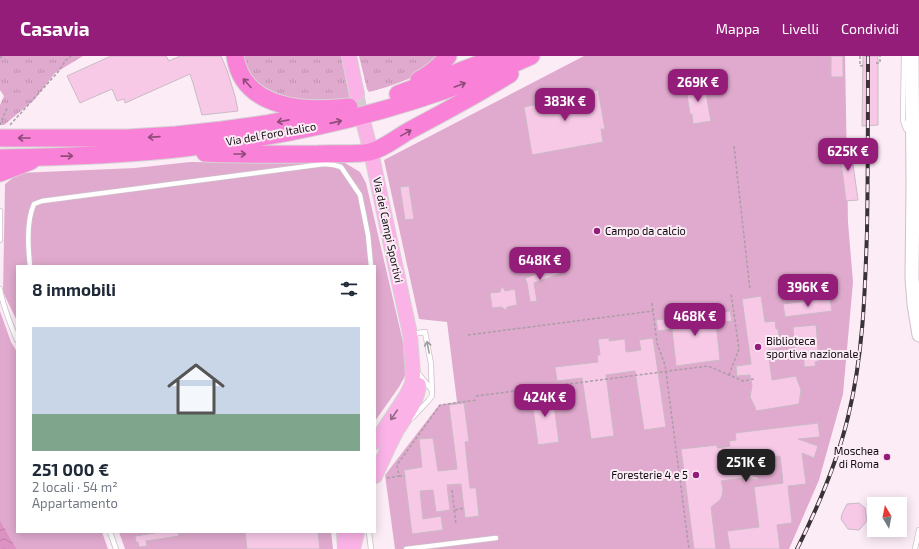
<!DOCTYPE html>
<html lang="it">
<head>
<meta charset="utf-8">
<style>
	:root { --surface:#fff; --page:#f2f2f3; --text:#1f2937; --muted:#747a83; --line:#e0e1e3; --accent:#951d7a }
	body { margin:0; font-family:"Exo 2",sans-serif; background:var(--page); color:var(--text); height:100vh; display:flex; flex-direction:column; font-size:15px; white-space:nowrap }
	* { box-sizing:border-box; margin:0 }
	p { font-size:13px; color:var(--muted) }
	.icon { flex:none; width:22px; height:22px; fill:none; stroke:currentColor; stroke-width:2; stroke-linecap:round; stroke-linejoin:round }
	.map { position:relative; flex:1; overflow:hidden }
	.panel { position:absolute; left:16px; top:209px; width:360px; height:268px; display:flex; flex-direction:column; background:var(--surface); border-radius:0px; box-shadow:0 2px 10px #0003 }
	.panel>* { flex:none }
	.needle { width:26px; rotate:350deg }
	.controls { position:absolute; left:867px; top:441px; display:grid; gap:8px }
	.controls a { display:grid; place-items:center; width:40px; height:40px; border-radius:0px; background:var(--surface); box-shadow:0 2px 10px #0003; font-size:20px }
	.price { position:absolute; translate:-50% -34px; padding:0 9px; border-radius:8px; background:var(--accent); color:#fff; font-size:13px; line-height:26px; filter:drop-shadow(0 1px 2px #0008) }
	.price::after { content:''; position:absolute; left:50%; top:24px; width:12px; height:9px; margin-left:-6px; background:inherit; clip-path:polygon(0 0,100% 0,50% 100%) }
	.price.active { background:#222; color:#fff }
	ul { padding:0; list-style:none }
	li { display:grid; align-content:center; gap:8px; height:212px; padding:0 16px }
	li+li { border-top:1px solid var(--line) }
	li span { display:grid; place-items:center; height:124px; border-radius:0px; color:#555 }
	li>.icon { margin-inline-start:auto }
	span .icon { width:72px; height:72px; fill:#fffc; stroke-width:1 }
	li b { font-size:17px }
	h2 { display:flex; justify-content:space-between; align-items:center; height:48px; padding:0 16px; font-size:17px }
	header { display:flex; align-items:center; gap:24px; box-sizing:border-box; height:56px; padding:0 20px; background:var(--accent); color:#fff }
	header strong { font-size:19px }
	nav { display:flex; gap:22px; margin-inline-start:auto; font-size:14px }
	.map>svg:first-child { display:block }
	.grass { fill:url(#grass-tufts) }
	.garden { fill:#e0aace }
	.water { fill:url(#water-waves) }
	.building { fill:#f7c9e7; stroke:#c9bbc4 }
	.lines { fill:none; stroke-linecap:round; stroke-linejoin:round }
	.primary-tunnel { stroke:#d8cad3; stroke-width:14; stroke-dasharray:14 7; stroke-linecap:butt }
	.lane-casing { stroke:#cebfc8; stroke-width:6 }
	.secondary-casing { stroke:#cebfc8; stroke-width:15 }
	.primary-casing { stroke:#d4d3d3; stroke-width:16 }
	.highway-casing { stroke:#d4d3d3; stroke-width:19 }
	.path { stroke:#aa9da5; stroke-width:1.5; stroke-dasharray:3 2; stroke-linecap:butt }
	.lane { stroke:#fff; stroke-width:4.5 }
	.secondary { stroke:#fff; stroke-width:13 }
	.primary { stroke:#fbb3e7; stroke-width:14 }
	.highway { stroke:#f981d7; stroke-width:17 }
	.rail-casing { stroke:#393236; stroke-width:4 }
	.rail { stroke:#fcecf6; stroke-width:2.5; stroke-dasharray:8; stroke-linecap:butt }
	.oneway { stroke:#904b7c }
	.oneway2 { stroke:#9f9d9e }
	.oneway3 { stroke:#916785 }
	.poi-dot { fill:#951d7a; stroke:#fcecf6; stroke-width:1.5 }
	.labels { text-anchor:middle; stroke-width:4; stroke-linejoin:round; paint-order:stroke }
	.street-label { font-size:11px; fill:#0f0a0d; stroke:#fcecf6 }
	.poi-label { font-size:11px; fill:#0f0a0d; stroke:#fcecf6; text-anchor:start }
</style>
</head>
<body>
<header>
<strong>Casavia</strong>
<nav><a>Mappa</a><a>Livelli</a><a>Condividi</a></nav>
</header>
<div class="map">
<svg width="919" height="493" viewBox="0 0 919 493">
	<defs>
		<pattern id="grass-tufts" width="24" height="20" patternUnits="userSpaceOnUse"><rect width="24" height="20" fill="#e0aace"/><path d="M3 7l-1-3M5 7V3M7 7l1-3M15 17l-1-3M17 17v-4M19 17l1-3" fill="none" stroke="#bf91b0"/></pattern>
		<pattern id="water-waves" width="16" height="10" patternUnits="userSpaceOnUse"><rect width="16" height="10" fill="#dc93c4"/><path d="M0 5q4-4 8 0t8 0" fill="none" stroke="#bc7da7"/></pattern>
	</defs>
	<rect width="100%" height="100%" fill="#fcecf6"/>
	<g class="grass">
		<path d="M0,0H83L55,17L34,44L4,69H0V49L4,40L0,34Z"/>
		<path d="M241,0H341L350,43L335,48L286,46L251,26Z"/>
		<path d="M359,0H440L419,19L387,31L369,36L367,33Z"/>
	</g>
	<g class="garden">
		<path d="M584,0H845L848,166L853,226L843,338L819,424L789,493H395L385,419L439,349L457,346L447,266L419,263L384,104Z"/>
		<path d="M340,104L360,116L366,127L406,299L405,320L399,331L375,365V210H17V265L3,236L5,128L19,117L135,112L190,106L320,107Z"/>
		<path d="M0,255L11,286L17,296V476H102L108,493H17L0,464Z"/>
		<path d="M119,476H331L333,493H125Z"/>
	</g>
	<path class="water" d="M0,464L17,493H0Z"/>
	<g class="building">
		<path d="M111,0H166L169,5L180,0H221L227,14L235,40L238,55L202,59L193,27L190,18L125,47L124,43L117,45L112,33L80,47L67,20Z"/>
		<rect x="831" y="0" width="12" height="21"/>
		<path d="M863,0H878V69L862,70Z"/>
		<path d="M704,26L711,65L693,68L692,58H690L687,39L689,38L687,29Z"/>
		<path d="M598,34L605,73H601L603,86L532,99L524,51L538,48V44Z"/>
		<path d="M852,87L854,101H852L858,144L846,145L839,89Z"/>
		<path d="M409,130L414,163L405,164L400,131Z"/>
		<path d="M559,210L562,217L534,227L537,245L530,246L527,227L525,222Z"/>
		<path d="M502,230L505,235L515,233L517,249L507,251L506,254L501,251L492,252L490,237L500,236Z"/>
		<path d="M761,240L765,266L775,265L776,273H778L780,292L768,294L772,324L796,320L801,334L799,348L756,355L755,351L750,341L752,330L750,319L737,320L736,310L751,308L742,243Z"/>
		<path d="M830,242L832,255L785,261L783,248Z"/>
		<path d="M730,255L732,265L716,267L720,304L676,310L672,273L658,275L656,264Z"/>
		<path d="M816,269L819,305L815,306L816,310L804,311V303L796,304L793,271Z"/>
		<path d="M609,282V285L625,283L626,296L641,294L639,284L653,282L666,371L644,374L635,315L606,319L614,380L591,383L582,322L557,325L555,311L598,306L597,299H600L598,283Z"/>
		<path d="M552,334L559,386L538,389L531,337Z"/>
		<path d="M464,347L469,385L465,386L470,432H476L479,460L465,462L461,428L447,429L450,454L436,456L433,434L420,435L423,463L441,460L443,474L412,478L404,414L422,411L419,383L433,382L438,415L457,413L449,349Z"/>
		<path d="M818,367L820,381L798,383L818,390L814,402L802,397L806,428L788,430L792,467L777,469L780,493H730L727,475L759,471L754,431L783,427L780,400L744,405L746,416L758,422V424L743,422L721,425L723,433L722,440L720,444L711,451L716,493H694L681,393L717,389V392L730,390L729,385L736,384L735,377Z"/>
		<path d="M859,447L865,452L867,465L859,474L848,473L841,463L842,458L847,448Z"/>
		<path d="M155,476H178L179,480L146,485L147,490L139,491L138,486H136L135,480L155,477Z"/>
		<path d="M245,476H318L320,493H247Z"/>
	</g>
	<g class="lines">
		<path class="primary-tunnel" d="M357,38L364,69"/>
		<defs>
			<g id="lane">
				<path d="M904,0L903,64L906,73L910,76"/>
				<path d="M0,155V184"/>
				<path d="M30,210C28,192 26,165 34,148L42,145L324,108L334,109L341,111L360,139L368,179L371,210"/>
				<path d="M0,233C3,251 10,267 17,284"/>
				<path d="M411,278L425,276L431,308L432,340L428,345L412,362"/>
				<path d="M416,315L432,334"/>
				<path d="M110,476L116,493"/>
				<path d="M369,476L371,493"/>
				<path d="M406,493L496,482"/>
				<path d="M915,493L919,474"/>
			</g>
			<path id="secondary" d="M912,0L913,129L912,222L914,248L919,279"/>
			<g id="primary">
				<path d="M349,0L357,38"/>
				<path d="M364,69L371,96L410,278L413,319L412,328L406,340L387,369L375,386"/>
				<path d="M375,420C382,405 389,389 397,374C406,360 417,346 419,329"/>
				<path d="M344,476L345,493"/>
				<path d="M353,493L357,476"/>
			</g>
			<g id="highway">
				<path d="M235,0C243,54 307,56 349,51"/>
				<path d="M419,24C430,18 440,10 448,0"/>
				<path d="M398,38L439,23L500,0"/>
				<path d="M0,82H128L176,79L222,74L265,68L332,55"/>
				<path d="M205,97C243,99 280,98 318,98C334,97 355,99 370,96C383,93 395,83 407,76C442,57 477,39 510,18"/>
				<path d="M0,102C62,101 123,99 184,92C304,79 422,49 531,0"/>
				<path d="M0,117L31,105"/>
			</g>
		</defs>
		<use href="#lane" class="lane-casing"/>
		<use href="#secondary" class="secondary-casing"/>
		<use href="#primary" class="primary-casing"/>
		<use href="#highway" class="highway-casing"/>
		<g class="path">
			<path d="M860,0V10L865,9"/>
			<path d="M0,2L2,0"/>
			<path d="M876,7H880V0"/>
			<path d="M0,69L7,52"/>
			<path d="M10,69L58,16L66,4L71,0"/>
			<path d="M734,90L750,234"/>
			<path d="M652,247L657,287L665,309L666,316L689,493"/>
			<path d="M468,279L653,255"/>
			<path d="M729,319L739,293L731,237"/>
			<path d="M476,340L708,310L743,325L754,323"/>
			<path d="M399,420H405"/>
			<path d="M387,422L399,420L397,409L440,349L477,344"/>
			<path d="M452,434L456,468"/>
			<path d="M455,454L464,452"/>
		</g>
		<use href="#lane" class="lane"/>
		<use href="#secondary" class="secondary"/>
		<use href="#primary" class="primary"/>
		<use href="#highway" class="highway"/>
		<defs>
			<path id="rail" d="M797,493C818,451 837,407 848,361C863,300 865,238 867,175C868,117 868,58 868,0"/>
		</defs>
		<use href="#rail" class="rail-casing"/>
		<use href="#rail" class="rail"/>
	</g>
	<defs><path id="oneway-shaft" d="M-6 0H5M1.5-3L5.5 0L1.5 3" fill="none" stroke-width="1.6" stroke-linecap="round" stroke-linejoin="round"/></defs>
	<g class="oneway">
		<use href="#oneway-shaft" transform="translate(247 27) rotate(-132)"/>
		<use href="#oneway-shaft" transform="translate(460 29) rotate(-20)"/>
		<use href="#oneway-shaft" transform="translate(283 65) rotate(169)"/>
		<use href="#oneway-shaft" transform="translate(336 66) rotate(-13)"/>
		<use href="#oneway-shaft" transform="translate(406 77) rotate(-29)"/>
		<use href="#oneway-shaft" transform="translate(154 81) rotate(176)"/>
		<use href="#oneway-shaft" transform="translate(24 82) rotate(180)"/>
		<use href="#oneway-shaft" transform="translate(240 98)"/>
		<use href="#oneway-shaft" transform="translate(67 100) rotate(-1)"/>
	</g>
	<use class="oneway2" href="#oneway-shaft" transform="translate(428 291) rotate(-101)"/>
	<use class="oneway3" href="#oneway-shaft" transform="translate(394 359) rotate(124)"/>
	<g class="poi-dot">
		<circle cx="597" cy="175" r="4"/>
		<circle cx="758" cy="291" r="4"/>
		<circle cx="887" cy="401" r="4"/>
		<circle cx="696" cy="419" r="4"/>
	</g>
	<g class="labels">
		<g class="street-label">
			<text transform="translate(271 78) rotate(-10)" y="4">Via del Foro Italico</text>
			<text transform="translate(388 174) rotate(78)" y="4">Via dei Campi Sportivi</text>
		</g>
		<g class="poi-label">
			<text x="605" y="179">Campo da calcio</text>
			<text x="766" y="289">Biblioteca<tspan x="766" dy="13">sportiva nazionale</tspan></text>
			<text x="879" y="399" text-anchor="end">Moschea<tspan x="879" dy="13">di Roma</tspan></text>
			<text x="688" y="423" text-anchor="end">Foresterie 4 e 5</text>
		</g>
	</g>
</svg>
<div class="controls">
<a><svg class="needle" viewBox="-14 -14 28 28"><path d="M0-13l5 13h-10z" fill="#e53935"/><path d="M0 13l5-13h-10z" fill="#747a83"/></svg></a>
</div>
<b class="price" style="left:698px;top:47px">269K €</b>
<b class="price" style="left:565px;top:66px">383K €</b>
<b class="price" style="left:848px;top:116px">625K €</b>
<b class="price" style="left:540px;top:225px">648K €</b>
<b class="price" style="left:808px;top:252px">396K €</b>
<b class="price" style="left:695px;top:281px">468K €</b>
<b class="price" style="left:545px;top:362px">424K €</b>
<b class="price active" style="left:746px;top:427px">251K €</b>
<section class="panel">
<h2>8 immobili<svg class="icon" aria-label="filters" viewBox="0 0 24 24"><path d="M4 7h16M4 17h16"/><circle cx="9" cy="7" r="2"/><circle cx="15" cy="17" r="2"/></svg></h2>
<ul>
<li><span style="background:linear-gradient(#c9d6e8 70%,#7fa58c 0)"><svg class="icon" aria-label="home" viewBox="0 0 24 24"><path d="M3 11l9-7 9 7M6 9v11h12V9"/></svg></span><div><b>251 000 €</b><p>2 locali · 54 m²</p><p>Appartamento</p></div></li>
</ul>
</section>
</div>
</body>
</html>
